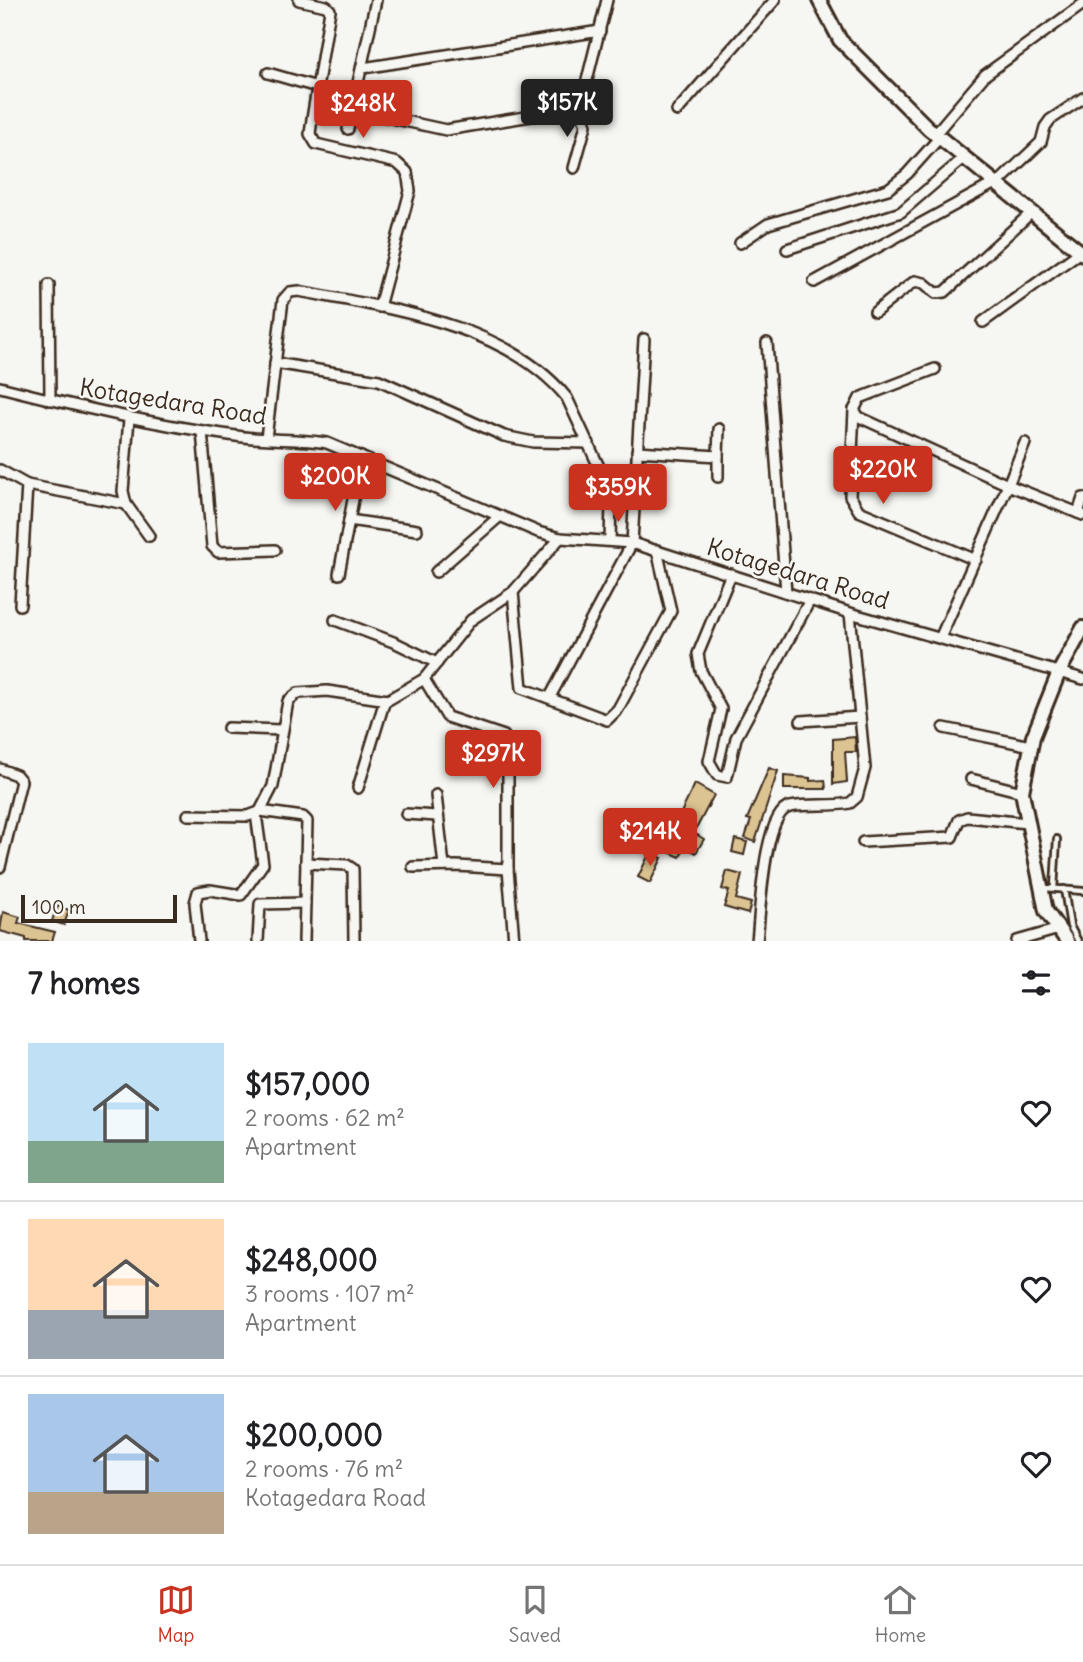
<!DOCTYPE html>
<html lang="en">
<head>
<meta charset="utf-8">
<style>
	:root { --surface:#fff; --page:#f2f2f2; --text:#202124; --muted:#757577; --line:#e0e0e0; --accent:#c8321e }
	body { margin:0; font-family:Delius,sans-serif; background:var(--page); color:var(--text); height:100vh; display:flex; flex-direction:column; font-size:26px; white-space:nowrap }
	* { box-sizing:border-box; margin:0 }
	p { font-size:23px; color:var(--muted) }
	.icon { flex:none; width:38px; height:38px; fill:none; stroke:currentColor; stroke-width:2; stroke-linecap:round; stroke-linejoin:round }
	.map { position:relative; height:941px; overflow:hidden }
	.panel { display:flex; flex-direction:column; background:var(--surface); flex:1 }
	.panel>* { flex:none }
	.scale { position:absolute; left:21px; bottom:18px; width:156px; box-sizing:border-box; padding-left:7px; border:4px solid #3b2a1e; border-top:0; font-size:19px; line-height:24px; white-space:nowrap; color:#3b2a1e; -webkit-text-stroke:5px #f6f6f2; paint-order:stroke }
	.price { position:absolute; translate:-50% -60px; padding:0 16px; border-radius:7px; background:var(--accent); color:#fff; font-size:23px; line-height:46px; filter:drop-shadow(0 2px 4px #0008) }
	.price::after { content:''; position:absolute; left:50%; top:42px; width:21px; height:16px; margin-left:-10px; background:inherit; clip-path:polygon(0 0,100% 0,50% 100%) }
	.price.on { background:#222; color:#fff }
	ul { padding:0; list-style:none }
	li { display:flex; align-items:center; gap:21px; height:175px; padding:0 28px }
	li+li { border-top:2px solid var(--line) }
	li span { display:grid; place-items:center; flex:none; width:196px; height:140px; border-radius:0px; color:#555 }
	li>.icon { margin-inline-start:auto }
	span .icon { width:84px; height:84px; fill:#fffc; stroke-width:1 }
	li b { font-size:30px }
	h2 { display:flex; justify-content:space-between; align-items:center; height:84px; padding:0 28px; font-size:30px }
	.dock { display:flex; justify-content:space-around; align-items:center; height:98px; border-top:2px solid var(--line); background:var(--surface); font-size:19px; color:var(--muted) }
	.dock a { display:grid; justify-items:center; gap:4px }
	.dock .on { color:var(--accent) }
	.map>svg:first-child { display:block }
	.building { fill:#dcc392; stroke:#3b2a1e; stroke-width:2 }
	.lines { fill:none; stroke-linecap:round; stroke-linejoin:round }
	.service-casing { stroke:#3b2a1e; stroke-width:10 }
	.minor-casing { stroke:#3b2a1e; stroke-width:14 }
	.tertiary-casing { stroke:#3b2a1e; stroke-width:18 }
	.service { stroke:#f6f6f2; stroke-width:4.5 }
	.minor { stroke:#f6f6f2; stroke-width:9 }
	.tertiary { stroke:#f6f6f2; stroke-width:12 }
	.labels { text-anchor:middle; stroke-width:5; stroke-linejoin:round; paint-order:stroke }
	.street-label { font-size:24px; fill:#3b2a1e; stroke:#f6f6f2 }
</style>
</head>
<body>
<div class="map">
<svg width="1083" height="941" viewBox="0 0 1083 941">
	<rect width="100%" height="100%" fill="#f6f6f2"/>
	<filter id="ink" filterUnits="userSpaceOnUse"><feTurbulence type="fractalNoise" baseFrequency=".0143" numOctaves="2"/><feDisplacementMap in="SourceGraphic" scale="14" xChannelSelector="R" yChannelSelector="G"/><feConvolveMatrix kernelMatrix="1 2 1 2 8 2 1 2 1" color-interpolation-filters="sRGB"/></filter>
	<g filter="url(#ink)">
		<g class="building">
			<path d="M855,737L856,752H845L847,782L833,784V739Z"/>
			<path d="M769,768L778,771L755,842L745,838L751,820L747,819Z"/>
			<path d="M784,776L810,778V781L825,780L826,789H784Z"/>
			<path d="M695,784L714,795L694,833L704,839L696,853L685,847L680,857L664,850L670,839L658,833L665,818L676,823Z"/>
			<path d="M735,839L747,842L744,855L732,852Z"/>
			<path d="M650,852L662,858L650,883L638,877Z"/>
			<path d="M727,871L742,875L736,899L751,903L748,914L724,907L729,891L722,889Z"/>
			<path d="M57,906L69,910L64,925L52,921Z"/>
			<path d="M3,912L20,917L18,923L55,932L52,941H26V938L0,931Z"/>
		</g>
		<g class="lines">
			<defs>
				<g id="service">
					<path d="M1045,888L1083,891"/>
					<path d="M1054,888L1057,839"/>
					<path d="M1064,889L1070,926L1078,941"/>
				</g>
				<g id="minor">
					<path d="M299,0L326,6L330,10L312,119L310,134L316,144L397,163L407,172L410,191L379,307"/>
					<path d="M363,68L600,31"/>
					<path d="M268,73L317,87"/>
					<path d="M354,110L446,130L580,108L607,0"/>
					<path d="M677,111L775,0"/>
					<path d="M348,129L376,0"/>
					<path d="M935,134L985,75L1083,4"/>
					<path d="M574,168L586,125L580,108"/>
					<path d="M997,184L1041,142L1045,127L1050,120L1083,98"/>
					<path d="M740,243L768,224L888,189L907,174L940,137"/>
					<path d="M787,249L901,212L965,157"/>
					<path d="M814,282L995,183"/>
					<path d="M49,285L50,400"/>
					<path d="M875,312L915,281L924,283L936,293L945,292L1032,212"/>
					<path d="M983,322L1080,252"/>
					<path d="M767,343L786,592"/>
					<path d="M275,363L379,380L504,436L533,442L589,443"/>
					<path d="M935,369L860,398L854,410L859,417L1008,485L1025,443"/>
					<path d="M0,387C79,407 156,425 236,436C267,441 297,438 327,443L538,532L560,538L632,543L850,613L1083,679"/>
					<path d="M854,410L850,496L859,511L976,560"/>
					<path d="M129,419L123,491L126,504L149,536"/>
					<path d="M202,431L212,546L218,552L275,550"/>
					<path d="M266,438L283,300L290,292L299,291C387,308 508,324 567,398L606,482L611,503L610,541"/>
					<path d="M637,451L718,456L719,429"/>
					<path d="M718,456V477"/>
					<path d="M0,470L27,485L20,605"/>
					<path d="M27,485L126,504"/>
					<path d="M1078,513L1083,498"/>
					<path d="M349,520L417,530"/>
					<path d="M436,572L500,516"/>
					<path d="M339,574L361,457"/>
					<path d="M731,574L698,654L701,671L721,709L709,761L717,775L727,777L736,738L810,600"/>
					<path d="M513,592L522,688L607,720L618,709L671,611L657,550"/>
					<path d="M335,620L396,643L437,663"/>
					<path d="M941,636L1008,485L1083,515"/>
					<path d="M424,679L447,717L504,736L508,743V869L514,941"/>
					<path d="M550,697L632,543L644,339"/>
					<path d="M801,721L860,717"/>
					<path d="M228,728L282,730"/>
					<path d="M944,728L1031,746"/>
					<path d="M0,769L16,775L21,781L0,867"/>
					<path d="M971,779L1022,792"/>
					<path d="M358,788L385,700"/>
					<path d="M436,795L444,866"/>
					<path d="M406,814L437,816"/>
					<path d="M188,815L248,816L259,812"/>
					<path d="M863,842L952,837L959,820L967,817L1027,823"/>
					<path d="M306,863L347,865L353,869L354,941"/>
					<path d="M413,867L457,866L508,869"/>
					<path d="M199,941L195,903L198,892L210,890L241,895L263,864L256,814"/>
					<path d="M258,941L260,904L305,903"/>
					<path d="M304,941L307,821L303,817L260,811L273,786L288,701L298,693L327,691L388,700L424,679L471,620L513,592L560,538"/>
					<path d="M757,941C760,917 763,812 790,807C809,803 831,807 850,803L857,797L865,768L850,613"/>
					<path d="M1017,941L1059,929"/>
				</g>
				<g id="tertiary">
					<path d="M819,0L840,40L928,128L1083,254"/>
					<path d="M1067,941L1046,911L1022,792L1033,737L1059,672L1083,628"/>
				</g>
			</defs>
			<use href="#service" class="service-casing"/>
			<use href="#minor" class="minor-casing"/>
			<use href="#tertiary" class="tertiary-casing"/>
			<use href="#service" class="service"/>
			<use href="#minor" class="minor"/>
			<use href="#tertiary" class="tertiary"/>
		</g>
	</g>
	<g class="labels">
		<g class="street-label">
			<text transform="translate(173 402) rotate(9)" y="8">Kotagedara Road</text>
			<text transform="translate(798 574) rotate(17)" y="8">Kotagedara Road</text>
		</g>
	</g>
</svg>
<div class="scale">100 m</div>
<b class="price on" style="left:567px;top:139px">$157K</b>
<b class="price" style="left:363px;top:140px">$248K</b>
<b class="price" style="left:883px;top:506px">$220K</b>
<b class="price" style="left:335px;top:513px">$200K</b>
<b class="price" style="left:618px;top:524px">$359K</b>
<b class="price" style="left:493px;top:790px">$297K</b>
<b class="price" style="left:650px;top:868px">$214K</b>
</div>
<section class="panel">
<h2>7 homes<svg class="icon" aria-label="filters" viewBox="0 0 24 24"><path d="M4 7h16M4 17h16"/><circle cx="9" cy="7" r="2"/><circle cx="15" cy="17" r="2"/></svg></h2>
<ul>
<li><span style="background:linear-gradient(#bfe0f5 70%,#7fa58c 0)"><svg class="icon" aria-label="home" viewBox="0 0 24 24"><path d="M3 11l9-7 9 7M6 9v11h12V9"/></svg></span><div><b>$157,000</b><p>2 rooms · 62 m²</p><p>Apartment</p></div><svg class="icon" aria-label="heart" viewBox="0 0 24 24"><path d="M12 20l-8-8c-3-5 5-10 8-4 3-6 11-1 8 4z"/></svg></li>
<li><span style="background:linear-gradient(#ffd9b3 65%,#9aa5b1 0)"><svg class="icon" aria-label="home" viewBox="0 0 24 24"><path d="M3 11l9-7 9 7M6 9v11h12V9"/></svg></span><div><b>$248,000</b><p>3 rooms · 107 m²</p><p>Apartment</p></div><svg class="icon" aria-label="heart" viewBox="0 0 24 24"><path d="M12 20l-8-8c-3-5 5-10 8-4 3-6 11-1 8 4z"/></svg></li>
<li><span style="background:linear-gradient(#a9c7e8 70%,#b9a48a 0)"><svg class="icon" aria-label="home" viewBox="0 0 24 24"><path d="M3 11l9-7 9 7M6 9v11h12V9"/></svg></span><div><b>$200,000</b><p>2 rooms · 76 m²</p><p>Kotagedara Road</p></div><svg class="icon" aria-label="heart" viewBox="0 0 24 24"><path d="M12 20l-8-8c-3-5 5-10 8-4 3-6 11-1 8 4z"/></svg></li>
</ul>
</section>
<nav class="dock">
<a class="on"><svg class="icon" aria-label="map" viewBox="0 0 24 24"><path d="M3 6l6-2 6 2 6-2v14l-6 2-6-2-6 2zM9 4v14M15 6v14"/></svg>Map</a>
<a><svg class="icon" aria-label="saved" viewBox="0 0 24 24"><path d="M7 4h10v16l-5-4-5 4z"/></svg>Saved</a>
<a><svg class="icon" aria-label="home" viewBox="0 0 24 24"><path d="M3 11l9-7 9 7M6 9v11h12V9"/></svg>Home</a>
</nav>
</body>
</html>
